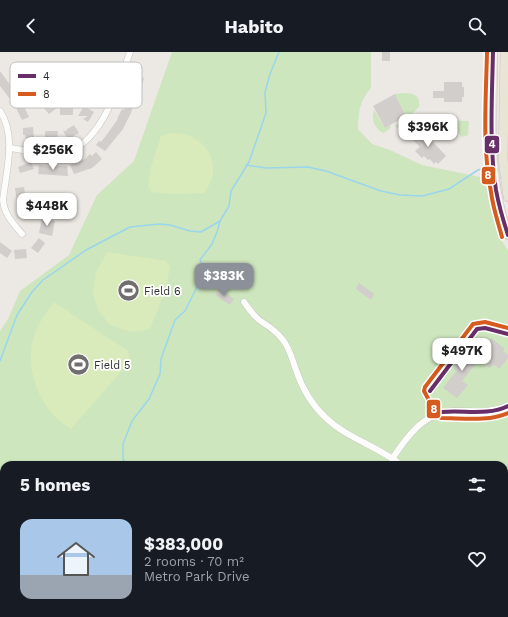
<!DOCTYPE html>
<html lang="en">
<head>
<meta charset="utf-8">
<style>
	:root { --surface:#171b24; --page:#242831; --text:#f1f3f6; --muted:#9ea1a6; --accent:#8c9099 }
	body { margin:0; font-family:"Work Sans",sans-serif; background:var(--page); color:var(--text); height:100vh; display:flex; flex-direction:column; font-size:15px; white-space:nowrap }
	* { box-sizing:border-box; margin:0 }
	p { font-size:13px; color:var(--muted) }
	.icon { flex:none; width:22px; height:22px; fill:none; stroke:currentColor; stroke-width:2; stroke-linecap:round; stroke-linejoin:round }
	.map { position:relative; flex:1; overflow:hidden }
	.panel { position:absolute; left:0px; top:409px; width:508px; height:156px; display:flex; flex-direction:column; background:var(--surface); border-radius:12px 12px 0 0; box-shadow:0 1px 3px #0004 }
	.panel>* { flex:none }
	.price { position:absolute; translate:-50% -34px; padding:0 9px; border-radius:8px; background:#fff; color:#222; font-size:13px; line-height:26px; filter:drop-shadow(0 1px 2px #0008) }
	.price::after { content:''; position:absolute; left:50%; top:24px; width:12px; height:9px; margin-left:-6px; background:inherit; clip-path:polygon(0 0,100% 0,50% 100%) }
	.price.current { background:var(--accent); color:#fff }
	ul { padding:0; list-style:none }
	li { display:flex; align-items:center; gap:12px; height:100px; padding:0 20px }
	li span { display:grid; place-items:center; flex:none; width:112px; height:80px; border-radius:12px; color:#555 }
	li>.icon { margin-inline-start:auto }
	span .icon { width:48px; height:48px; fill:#fffc; stroke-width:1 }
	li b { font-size:17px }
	h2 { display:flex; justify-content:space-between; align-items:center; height:48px; padding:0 20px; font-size:17px }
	header { display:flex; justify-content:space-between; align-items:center; height:52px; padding:0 20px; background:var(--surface); font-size:18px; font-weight:700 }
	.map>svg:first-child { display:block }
	.green { fill:#cee6be }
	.pitch { fill:#d9eabb }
	.water { fill:#99d6ec }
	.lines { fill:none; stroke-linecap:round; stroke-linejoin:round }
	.stream { stroke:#99d6ec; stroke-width:1.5 }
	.building { fill:#d1cecb }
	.minor-casing { stroke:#c5c4c5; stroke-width:7 }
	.primary-casing { stroke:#c6c5c4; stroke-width:10 }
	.minor { stroke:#fcfcfb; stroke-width:6 }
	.primary { stroke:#e8e4d6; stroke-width:9 }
	.bus-1-casing { stroke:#fff; stroke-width:7 }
	.bus-2-casing { stroke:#fff; stroke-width:7 }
	.bus-1 { stroke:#672e68; stroke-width:4 }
	.bus-2 { stroke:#d55b1e; stroke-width:4 }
	.labels { text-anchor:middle; stroke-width:3.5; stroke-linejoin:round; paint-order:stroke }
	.poi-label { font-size:11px; fill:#2e2e2e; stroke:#fff; text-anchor:start }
	.key { fill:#fff; stroke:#c0c0c0; stroke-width:1 }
	.key-label { font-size:11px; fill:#2e2e2e }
	.line-badge { stroke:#fff; stroke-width:1.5 }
	.badge-label { font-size:11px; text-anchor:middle; font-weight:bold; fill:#fff }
</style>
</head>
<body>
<header><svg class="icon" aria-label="back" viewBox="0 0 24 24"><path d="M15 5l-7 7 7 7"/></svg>Habito<svg class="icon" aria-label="search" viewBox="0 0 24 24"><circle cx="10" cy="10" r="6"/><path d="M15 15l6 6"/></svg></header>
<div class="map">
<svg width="508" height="565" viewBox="0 0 508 565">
	<rect width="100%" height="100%" fill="#ece8e4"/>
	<g class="green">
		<path d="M172,0H371V36C359,50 359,59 358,77L372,92L390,98L422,113L490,127L502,189L508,199V565H0V560L4,555V561H504V413H4V446L0,447V279L8,267L20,239L69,203L97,143L134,109Z"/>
		<path d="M403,41C413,41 421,43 419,55L397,76L396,74L400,71L399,68L406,64L395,42Z"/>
		<path d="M374,58L385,76L389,73L391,75L387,79L383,81C374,76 371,67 374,58Z"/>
		<path d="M446,68L469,69L468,83L463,85L461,84L446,70Z"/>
	</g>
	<g class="pitch">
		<path d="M172,81C195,80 215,97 213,121C212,129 208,135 204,141L170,142L152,140L148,134L151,115L161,84Z"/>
		<path d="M107,200L166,209L170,215L166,236L150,277L130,280L109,272L98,258L93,242L96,220Z"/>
		<path d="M54,250L128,299L130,309L71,377C66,373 60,370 56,366C33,342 23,304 38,274C42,266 49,258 54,250Z"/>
	</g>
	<path class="water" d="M25,561H306L318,565H25Z"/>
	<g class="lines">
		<g class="stream">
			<path d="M246,113L266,116L308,115L326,119L381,139L400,143L422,144L449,137L478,118L484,116"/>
			<path d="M501,273L508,276"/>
			<path d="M0,309L17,263L32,240L43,228L86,198L130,175L159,172L170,173L190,179L201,180L220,169"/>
			<path d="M127,413L123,407V392L132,369L149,347L160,322L161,307L175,268L185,259L205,219L200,208L212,192L217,180L220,169L229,154L231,139L249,110L266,61L265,40L270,22L279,0"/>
			<path d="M353,561L370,565"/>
			<path d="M325,565L333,561"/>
		</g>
	</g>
	<g class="building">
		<rect x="382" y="0" width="8" height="9"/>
		<path d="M0,19L21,48L29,65L22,68L14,52L0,34Z"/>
		<path d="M136,24L144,26L140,39L138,38L131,61L123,77L105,99L96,93L99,89L101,90L105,85L118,67H117L122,57L124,58L131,36L129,35L131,30L133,31Z"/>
		<path d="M444,30H462V35H464V45H462V50H444V46H433V39H444Z"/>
		<path d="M395,42L406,64L385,76L373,54Z"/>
		<path d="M50,47L57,56L49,62L42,54Z"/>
		<path d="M84,54L94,60L88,70L83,67L88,64H78Z"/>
		<path d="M60,55L73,56V63H60Z"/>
		<path d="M74,73L79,81L73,84L74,86L69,89L63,79H67L66,78Z"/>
		<path d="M33,75L34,87H26L25,83H23V76Z"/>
		<path d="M422,78L446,104L438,112L436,110L434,112L430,107L428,108L424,104L422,106L415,99L420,95L412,87Z"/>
		<path d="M45,79H58L57,90H45Z"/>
		<path d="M96,100L102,107L92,116L74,122L70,113L85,107L90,102L92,104Z"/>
		<path d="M31,110L34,117L20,121L18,115Z"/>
		<path d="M39,113L55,115V114H67L68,124L38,122Z"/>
		<path d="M24,135L26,149L17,150L15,136Z"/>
		<path d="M29,152L36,162L30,166L23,157Z"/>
		<path d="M42,166L55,169L52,184L39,181Z"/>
		<path d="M39,186L45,191L38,201L31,196Z"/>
		<path d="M0,190L12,199L7,206L0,201Z"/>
		<path d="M26,197L27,206L15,207L14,198Z"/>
		<path d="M359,231L374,242L371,248L356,237Z"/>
		<path d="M219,237L234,247L230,253L215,243Z"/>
		<path d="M491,286L505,297L503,299L508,303V306L499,317L495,313L489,316L487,313L491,308L480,300Z"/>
		<path d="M457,296L465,302L470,296L481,305L462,329L468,333L457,346L443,336L456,319L454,317L460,309L453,302Z"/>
		<path d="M4,478V498L0,493V481Z"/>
	</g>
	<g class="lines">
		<defs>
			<g id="minor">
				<path d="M67,38L111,52"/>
				<path d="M0,59C17,85 6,119 3,148C4,162 13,171 22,182"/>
				<path d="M9,96C26,98 44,103 61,101C101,96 119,32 130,0"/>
				<path d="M244,250C249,257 254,265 262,270C270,275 277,280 283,288C290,297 292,307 296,318C302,336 313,354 326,366C348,387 378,394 401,413"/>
				<path d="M392,407C408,383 425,359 456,359C477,359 488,362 508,354"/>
				<path d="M477,561L480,565"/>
			</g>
			<g id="primary">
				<path d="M493,0C493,61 486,125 508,183"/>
				<path d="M505,0L503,107L508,145"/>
			</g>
		</defs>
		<use href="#minor" class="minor-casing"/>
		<use href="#primary" class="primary-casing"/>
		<use href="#minor" class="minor"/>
		<use href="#primary" class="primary"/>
		<defs>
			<g id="bus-1">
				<path d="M493,0C492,46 489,93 496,138C499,154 503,168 508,183"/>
				<path d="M430,339L477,277L485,276L508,282"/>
				<path d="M442,360C465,358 487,364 508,354"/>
			</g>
			<g id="bus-2">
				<path d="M487,0C486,46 482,94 491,140C493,156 498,170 502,185"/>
				<path d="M508,276L485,270L473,272L425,335L424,339L437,363L441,366C462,366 488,370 508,361"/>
			</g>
		</defs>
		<use href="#bus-1" class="bus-1-casing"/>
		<use href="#bus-2" class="bus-2-casing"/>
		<use href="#bus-1" class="bus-1"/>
		<use href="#bus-2" class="bus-2"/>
	</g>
	<defs>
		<symbol id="stadium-disc" viewBox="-11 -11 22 22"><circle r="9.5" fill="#706f6e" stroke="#fff"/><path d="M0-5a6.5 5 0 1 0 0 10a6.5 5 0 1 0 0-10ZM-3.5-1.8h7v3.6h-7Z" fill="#fff"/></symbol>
	</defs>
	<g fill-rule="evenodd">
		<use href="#stadium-disc" x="116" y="226" width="25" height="25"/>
		<use href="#stadium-disc" x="66" y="300" width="25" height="25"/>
	</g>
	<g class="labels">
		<g class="poi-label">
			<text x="144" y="243">Field 6</text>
			<text x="94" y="317">Field 5</text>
		</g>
	</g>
	<rect x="10" y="10" width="132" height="46" rx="6" class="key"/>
	<rect x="18" y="22" width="18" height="4" fill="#672e68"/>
	<rect x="18" y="40" width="18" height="4" fill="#d55b1e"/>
	<g class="key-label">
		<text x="43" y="28">4</text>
		<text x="43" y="46">8</text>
	</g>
	<g class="line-badge">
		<rect x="484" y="83" width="16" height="19" rx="4" fill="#672e68"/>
		<rect x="481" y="114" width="15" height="19" rx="4" fill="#d55b1e"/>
		<rect x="426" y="347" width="15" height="20" rx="4" fill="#d55b1e"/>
	</g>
	<g class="badge-label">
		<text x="492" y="96">4</text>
		<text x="488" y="127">8</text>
		<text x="434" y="361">8</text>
	</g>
</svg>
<b class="price" style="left:428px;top:96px">$396K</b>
<b class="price" style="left:53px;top:119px">$256K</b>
<b class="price" style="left:47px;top:175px">$448K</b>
<b class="price current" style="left:224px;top:245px">$383K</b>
<b class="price" style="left:462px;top:320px">$497K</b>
<section class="panel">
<h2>5 homes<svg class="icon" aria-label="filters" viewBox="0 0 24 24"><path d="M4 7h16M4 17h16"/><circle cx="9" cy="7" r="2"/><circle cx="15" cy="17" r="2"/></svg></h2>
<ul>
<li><span style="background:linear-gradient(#a9c7e8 70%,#9aa5b1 0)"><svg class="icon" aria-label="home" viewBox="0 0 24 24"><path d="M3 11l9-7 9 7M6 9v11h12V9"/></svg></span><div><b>$383,000</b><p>2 rooms · 70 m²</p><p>Metro Park Drive</p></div><svg class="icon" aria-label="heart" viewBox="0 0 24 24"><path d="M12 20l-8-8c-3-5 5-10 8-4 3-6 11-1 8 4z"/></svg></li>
</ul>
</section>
</div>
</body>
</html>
